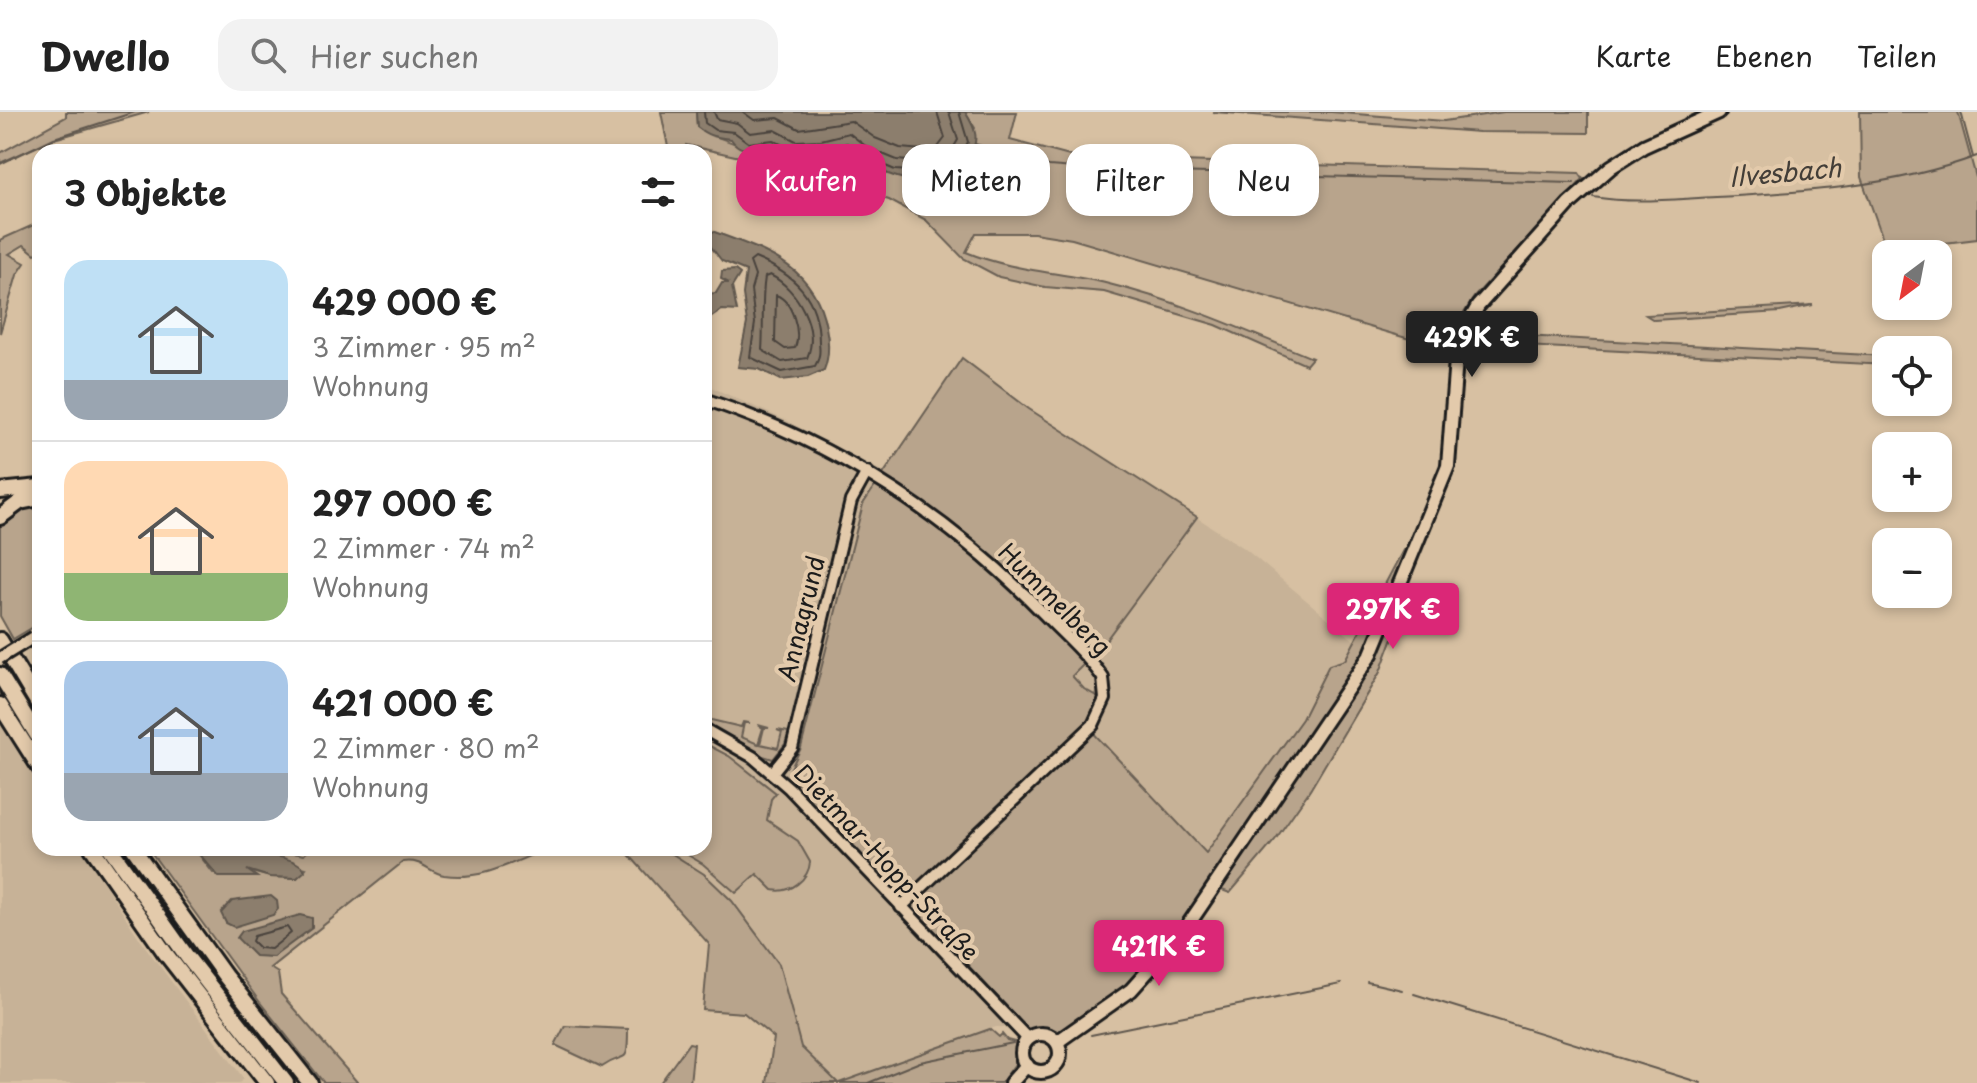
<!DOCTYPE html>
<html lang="de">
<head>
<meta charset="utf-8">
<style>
	:root { --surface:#fff; --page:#f2f2f2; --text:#222; --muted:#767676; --line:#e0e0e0; --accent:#db2777 }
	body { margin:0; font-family:"Playpen Sans",sans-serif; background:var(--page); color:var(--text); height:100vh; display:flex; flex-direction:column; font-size:30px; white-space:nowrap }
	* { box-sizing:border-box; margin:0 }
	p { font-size:26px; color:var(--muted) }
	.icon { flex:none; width:44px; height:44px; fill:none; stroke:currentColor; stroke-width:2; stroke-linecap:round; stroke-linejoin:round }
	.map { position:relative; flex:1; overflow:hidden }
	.sheet { position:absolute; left:32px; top:32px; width:680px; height:712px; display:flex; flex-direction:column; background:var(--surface); border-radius:24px; box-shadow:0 4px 12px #0003 }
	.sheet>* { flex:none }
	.guide { position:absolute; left:736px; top:32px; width:760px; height:72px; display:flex; gap:16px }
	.needle { width:52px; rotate:212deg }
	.tools { position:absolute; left:1872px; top:128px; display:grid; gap:16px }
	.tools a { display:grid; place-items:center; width:80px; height:80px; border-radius:16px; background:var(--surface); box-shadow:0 4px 12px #0003; font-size:40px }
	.price { position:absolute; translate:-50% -68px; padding:0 18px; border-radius:8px; background:var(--accent); color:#fff; font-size:26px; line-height:52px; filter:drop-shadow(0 2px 4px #0008) }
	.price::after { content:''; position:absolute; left:50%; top:48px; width:24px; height:18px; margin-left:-12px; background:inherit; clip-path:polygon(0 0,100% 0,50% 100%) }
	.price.selected { background:#222; color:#fff }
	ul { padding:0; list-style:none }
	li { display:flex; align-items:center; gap:24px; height:200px; padding:0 32px }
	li+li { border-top:2px solid var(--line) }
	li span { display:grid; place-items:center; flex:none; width:224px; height:160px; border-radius:24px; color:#555 }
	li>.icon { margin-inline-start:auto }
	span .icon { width:96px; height:96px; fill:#fffc; stroke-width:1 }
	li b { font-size:34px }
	h2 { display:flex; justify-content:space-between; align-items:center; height:96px; padding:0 32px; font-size:34px }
	.chip { padding:0 28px; border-radius:24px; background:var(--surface); box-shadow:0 4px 12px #0003; font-size:28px; line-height:72px }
	.chip.selected { background:var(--accent); color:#fff }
	header { display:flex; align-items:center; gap:48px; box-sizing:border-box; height:112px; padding:0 40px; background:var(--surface); border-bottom:2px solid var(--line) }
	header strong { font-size:38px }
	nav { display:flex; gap:44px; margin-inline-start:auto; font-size:28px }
	.search { width:560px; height:72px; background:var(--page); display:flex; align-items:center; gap:20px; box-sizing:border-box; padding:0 28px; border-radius:24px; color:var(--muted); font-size:30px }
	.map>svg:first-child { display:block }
	.built { fill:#c7b297 }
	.green { fill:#b8a48c; stroke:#6a6054; stroke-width:2 }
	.water { fill:#8c7e6d; stroke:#5f574d; stroke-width:2 }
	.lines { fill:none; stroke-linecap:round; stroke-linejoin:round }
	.shore { stroke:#49433c; stroke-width:2 }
	.stream { stroke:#5f574d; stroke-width:2 }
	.minor-casing { stroke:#1c1c1c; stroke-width:16 }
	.major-casing { stroke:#1c1c1c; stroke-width:18 }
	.highway-casing { stroke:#1c1c1c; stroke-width:20 }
	.minor { stroke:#e3caab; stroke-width:10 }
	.major { stroke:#e3caab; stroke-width:12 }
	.highway { stroke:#e3caab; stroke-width:14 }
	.minor-bridge-casing { stroke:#1c1c1c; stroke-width:16; stroke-linecap:butt }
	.minor-bridge { stroke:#e3caab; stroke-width:10 }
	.labels { text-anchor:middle; stroke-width:8; stroke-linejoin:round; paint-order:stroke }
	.street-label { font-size:24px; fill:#1c1c1c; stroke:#e3caab }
	.water-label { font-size:26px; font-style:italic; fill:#433e38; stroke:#e3caab }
</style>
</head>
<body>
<header>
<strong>Dwello</strong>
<div class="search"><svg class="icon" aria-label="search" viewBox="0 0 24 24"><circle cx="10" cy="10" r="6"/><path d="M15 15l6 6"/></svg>Hier suchen</div>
<nav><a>Karte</a><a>Ebenen</a><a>Teilen</a></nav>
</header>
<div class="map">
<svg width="1977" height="971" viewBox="0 0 1977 971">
	<rect width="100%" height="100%" fill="#d7c0a2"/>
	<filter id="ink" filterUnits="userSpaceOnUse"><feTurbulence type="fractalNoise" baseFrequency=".0125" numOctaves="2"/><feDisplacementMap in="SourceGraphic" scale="16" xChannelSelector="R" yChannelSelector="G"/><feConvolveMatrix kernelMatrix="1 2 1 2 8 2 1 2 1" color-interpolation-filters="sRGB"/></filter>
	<g filter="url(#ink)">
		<g class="built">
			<path d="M962,246L1029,297L1244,436L1356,530L1219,756L1069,885L1026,916L996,915L838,971L801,935L779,852L704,762L663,736H704V272L787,309L885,361Z"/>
			<path d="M0,608L40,672V736H81L141,829L244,967L239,971H0Z"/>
		</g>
		<g class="green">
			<path d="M66,0H149L54,27L0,51V41L66,5Z"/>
			<path d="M661,0H696L697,15C714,27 731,27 749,39C780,35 771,43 793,47C811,50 829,45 846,38C889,63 897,68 947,69L975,16L965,0H1017L1010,28L1077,46L1579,61L1583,67L1474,185L1459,209L1450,239L1072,127L1034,121H976L966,140C1012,159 1061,160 1109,172C1179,189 1246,219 1312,246L1306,253L1216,213L1104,180L1045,175L999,165L963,146L926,108L889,88L753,48L686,33L684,40H669Z"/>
			<path d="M1213,0H1331L1444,9L1504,0H1588V21L1479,20Z"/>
			<path d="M1860,0H1958L1977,69V127L1887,138L1861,65Z"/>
			<path d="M40,110V139L35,142L24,133L9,142L25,151L17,163L0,221V128Z"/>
			<path d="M1813,193L1780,200L1654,208L1646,203Z"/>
			<path d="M1472,221L1886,244V253L1470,231Z"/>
			<path d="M962,246L1029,297L1197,405L1100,536L1072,564L1084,577L1098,585L1086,613L1206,741L1302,607L1329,553L1345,548L1403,438L1409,436L1361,546L1192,800L1131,872L1059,921L1026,916C952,833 871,755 794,674L798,670L790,658L801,636L863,392Z"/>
			<path d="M40,389V511L13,527L0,504V409Z"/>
			<path d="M1402,480L1409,483L1380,560L1310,678L1275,728L1230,781L1219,777L1369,555Z"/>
			<path d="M704,601H708L707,607L741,615L743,610L750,611H744L741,625L758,632L763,616L758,613L769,616H764L760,632L778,636L782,620L777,618L789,620L785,632L773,647L763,644L704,609Z"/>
			<path d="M704,631L729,644L776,681L771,687L767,708L798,729L810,750C809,767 790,782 773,778L757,762L736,781L703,752L676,736H704Z"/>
			<path d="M148,736H194L213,761L244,758L270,765L297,766L306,756L235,736H265L304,743L310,736H548C514,750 481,769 444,763C428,760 423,747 403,750L270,856L278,861L281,882L358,971H324L259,889Z"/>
			<path d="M623,736H663L704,762L732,789L779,852L801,935L838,971H767L774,926L744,901L703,898L709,832Z"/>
			<path d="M565,914L628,917C628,956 626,938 602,955L555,933Z"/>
			<path d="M990,917L999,925L1002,922L1007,928L1015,930V952L1001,971H839Z"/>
			<path d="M689,931L694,932L690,971H660Z"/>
		</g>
		<g class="water">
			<path d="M696,0H965C976,17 980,27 969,45C964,54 959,63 949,68C924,79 863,57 846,38C829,44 806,52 789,46C783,43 778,37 772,36C755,33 743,45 731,27C716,25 709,25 697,15Z"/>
			<path d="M704,116C759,137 814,150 826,215C829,229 829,245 824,258L808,265L781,268L759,257L738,255L747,211L743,182L746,159L722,149L704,126Z"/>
			<path d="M722,159L735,158L740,162L732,175L737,199L722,198L710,206L707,204L704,209V182L716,181L722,171H729L721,167Z"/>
			<path d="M194,736C215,736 299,740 305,759L297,766L270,765L247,758L257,765H219Z"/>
			<path d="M271,784L277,789L278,797L273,803L234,815L226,811L221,801L232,789Z"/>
			<path d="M300,803L312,806V816L273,845L255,844L237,826L242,819Z"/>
		</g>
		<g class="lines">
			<g class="shore">
				<path d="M704,0L705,11L715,18L734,20L749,31L773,28L794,39L823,38L847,31L862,44L895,58L943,61L955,54L968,30L959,0"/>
				<path d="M714,0L717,7L737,11L750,21L775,18L796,29L821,28L849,21L868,36L897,48L932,51L946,48L958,28L949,0"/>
				<path d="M743,0L754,8L778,6L799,17L851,9L875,26L900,36L935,39L945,26L937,0"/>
				<path d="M755,146C794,162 819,185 819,230C820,239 820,246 815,254L782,260L750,245L755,211L751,178L755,164L750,150Z"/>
				<path d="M770,163C797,176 820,217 807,246L782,250L762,238C764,213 761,189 765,165Z"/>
				<path d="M776,183C793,189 801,221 795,236L785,237L775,230Z"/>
				<path d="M287,815L291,821L271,837L259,836L252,829L254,824Z"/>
			</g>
			<g class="stream">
				<path d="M1961,0L1973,45"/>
				<path d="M975,32L1049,54L1100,58L1574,71"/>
				<path d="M0,52L54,26L135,0"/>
				<path d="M1593,85C1634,92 1674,87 1716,85C1804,80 1893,75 1977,44"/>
				<path d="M1367,870L1402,878"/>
				<path d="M1414,882L1701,971"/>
				<path d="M1091,923L1341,872"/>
				<path d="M868,971L920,950L1013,931"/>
			</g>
			<defs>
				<g id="minor">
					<path d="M704,287C835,330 949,404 1045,503C1064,523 1088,543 1103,566L1105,587L1093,613L901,795"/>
					<path d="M704,617L753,645L789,676L1028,927"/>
					<path d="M772,661L792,636L851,389L867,360"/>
				</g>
				<g id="major">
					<circle cx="1041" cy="941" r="19"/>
					<path d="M1057,930L1131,878L1184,819L1371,542L1448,354L1456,247L1462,223L1478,194L1569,92L1611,55L1644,34L1719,0"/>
					<path d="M1011,971L1027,953"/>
				</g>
				<g id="highway">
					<path d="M0,379L40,375"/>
					<path d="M0,405L20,390L40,386"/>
					<path d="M0,528L40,595"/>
					<path d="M0,563L40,628"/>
					<path d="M0,593L40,656"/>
					<path d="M92,736L166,842L267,971"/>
					<path d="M110,736L188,846L286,971"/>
					<path d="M133,736L225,864L310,971"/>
				</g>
			</defs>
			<use href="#minor" class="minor-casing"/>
			<use href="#major" class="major-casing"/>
			<use href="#highway" class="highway-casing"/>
			<use href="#minor" class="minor"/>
			<use href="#major" class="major"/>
			<use href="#highway" class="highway"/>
			<defs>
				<path id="minor-bridge" d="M0,546L34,525"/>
			</defs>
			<use href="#minor-bridge" class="minor-bridge-casing"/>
			<use href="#minor-bridge" class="minor-bridge"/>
		</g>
	</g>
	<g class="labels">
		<g class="street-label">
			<text transform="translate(1054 488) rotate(45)" y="8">Hummelberg</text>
			<text transform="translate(802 507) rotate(-76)" y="8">Annagrund</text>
			<text transform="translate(886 751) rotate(47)" y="8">Dietmar-Hopp-Straße</text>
		</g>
		<g class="water-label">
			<text transform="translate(1785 61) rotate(-5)" y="9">Ilvesbach</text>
		</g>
	</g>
</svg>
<div class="tools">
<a><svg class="needle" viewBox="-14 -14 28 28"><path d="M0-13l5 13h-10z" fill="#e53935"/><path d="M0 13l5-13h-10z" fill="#767676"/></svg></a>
<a><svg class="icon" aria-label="locate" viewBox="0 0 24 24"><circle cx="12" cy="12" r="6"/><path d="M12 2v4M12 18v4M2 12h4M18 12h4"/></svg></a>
<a>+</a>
<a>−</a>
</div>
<b class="price selected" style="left:1472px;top:267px">429K €</b>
<b class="price" style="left:1393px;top:539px">297K €</b>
<b class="price" style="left:1159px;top:876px">421K €</b>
<div class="guide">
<a class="chip selected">Kaufen</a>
<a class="chip">Mieten</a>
<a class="chip">Filter</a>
<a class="chip">Neu</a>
</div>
<section class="sheet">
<h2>3 Objekte<svg class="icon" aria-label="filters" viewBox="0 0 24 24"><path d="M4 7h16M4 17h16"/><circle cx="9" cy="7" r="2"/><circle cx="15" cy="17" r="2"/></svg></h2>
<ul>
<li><span style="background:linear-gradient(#bfe0f5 75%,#9aa5b1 0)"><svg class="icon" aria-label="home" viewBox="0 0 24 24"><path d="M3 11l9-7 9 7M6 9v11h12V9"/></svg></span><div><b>429 000 €</b><p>3 Zimmer · 95 m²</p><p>Wohnung</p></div></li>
<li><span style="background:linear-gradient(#ffd9b3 70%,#8fb573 0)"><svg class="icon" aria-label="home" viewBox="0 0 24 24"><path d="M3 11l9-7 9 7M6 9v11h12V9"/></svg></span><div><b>297 000 €</b><p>2 Zimmer · 74 m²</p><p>Wohnung</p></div></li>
<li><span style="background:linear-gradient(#a9c7e8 70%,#9aa5b1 0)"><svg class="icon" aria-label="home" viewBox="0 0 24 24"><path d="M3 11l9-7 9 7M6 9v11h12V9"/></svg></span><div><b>421 000 €</b><p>2 Zimmer · 80 m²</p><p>Wohnung</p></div></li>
</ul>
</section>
</div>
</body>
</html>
